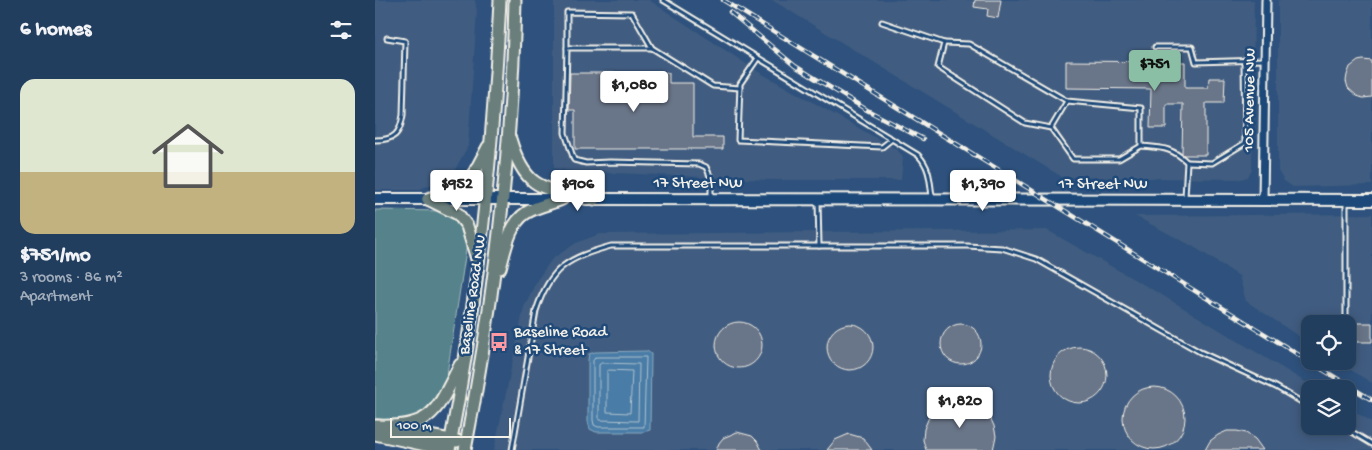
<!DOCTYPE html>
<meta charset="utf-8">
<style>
:root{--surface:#223e5e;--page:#2a4564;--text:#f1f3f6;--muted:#a2aebc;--line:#3f5773;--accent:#8abfa5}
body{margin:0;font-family:"Gochi Hand",sans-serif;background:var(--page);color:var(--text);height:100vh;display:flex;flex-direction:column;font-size:19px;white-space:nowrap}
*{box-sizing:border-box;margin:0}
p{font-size:16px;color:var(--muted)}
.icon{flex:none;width:28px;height:28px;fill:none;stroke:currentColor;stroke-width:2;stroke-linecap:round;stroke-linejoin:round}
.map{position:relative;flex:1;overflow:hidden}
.panel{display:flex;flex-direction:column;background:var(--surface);width:375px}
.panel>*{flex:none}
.tools{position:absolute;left:926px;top:315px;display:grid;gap:10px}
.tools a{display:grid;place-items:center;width:55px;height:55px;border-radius:10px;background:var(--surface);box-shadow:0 2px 12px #0003,0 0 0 1px var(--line);font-size:25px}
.scale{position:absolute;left:15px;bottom:12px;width:121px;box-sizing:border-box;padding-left:5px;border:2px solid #f4f1e8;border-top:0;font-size:14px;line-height:18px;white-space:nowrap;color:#f4f1e8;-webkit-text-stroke:4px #1f4a7a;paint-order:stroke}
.price{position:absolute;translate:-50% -42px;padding:0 11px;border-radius:5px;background:#fff;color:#222;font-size:16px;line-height:32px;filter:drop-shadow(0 1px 2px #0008)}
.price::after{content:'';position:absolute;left:50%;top:30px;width:15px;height:11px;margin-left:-8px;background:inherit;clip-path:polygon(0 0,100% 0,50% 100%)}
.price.active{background:var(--accent);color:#111}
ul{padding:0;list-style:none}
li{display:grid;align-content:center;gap:10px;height:265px;padding:0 20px}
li+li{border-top:1px solid var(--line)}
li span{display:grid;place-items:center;height:155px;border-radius:15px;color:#555}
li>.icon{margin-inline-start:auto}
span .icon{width:90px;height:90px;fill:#fffc;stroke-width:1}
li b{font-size:21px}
h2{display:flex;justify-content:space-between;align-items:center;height:60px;padding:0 20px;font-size:21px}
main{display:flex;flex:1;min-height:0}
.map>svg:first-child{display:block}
.built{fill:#405c80}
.green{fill:#55828b;stroke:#a4baba}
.water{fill:#497ca6;stroke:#8dabc0}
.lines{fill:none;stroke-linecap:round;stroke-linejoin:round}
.shore{stroke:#b0c2ce;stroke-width:1}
.building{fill:#697488;stroke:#f4f1e8}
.lane-casing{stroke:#f4f1e8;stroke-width:7}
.street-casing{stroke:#f4f1e8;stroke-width:11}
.secondary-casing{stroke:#f4f1e8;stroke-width:14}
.primary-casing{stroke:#f4f1e8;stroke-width:15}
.lane{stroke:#1f4a7a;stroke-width:3}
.street{stroke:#1f4a7a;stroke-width:7}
.secondary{stroke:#1f4a7a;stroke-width:10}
.primary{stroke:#6b7f7c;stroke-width:11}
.rail-casing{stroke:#f4f1e8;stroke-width:4.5}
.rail{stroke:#1f4a7a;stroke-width:2.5;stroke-dasharray:8;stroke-linecap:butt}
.labels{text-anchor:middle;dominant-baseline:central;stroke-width:5;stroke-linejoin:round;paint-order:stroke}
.street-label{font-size:16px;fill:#f4f1e8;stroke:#1f4a7a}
.poi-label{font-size:16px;fill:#f4f1e8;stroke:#1f4a7a;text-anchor:start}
</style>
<main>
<section class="panel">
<h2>6 homes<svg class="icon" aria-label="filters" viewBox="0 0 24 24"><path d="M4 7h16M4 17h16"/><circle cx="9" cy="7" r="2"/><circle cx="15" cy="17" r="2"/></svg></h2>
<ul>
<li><span style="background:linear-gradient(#dfe7d0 60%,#c2b280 0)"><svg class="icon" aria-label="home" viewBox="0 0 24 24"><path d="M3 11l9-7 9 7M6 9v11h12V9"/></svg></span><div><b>$751/mo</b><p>3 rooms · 86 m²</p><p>Apartment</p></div></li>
</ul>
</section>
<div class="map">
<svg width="997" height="450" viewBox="0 0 997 450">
<rect width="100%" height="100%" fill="#2e527d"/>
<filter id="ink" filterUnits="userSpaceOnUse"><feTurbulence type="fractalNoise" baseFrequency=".02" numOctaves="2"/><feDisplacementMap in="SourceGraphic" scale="10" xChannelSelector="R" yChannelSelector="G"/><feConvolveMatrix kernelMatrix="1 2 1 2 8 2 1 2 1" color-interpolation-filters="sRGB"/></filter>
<g filter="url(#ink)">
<!-- built -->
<g class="built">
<polygon points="0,0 100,0 102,12 93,146 77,175 43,190 0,190"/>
<polygon points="179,0 274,0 382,71 521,149 527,155 528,159 526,180 393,180 197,171 179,168"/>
<polygon points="397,0 879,0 877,170 873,177 866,179 687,177"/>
<polygon points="903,0 997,0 997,185 918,187 909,181 903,171"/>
<polygon points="997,214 997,383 961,361 972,361 972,324 935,324 935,344 871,301 864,276 819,247 760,216"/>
<polygon points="672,230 787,295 942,389 935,389 935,426 972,426 973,407 997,422 997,450 119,450 149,307 162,280 177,259 201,243 225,234"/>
</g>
<!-- green -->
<path class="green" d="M0,210l68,1c17,7 23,21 23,39l-21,137c-3,8 -17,27 -26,30 -10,4 -33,4 -44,1z"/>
<!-- water -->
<polygon class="water" points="272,351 276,354 275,430 268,432 221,432 215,429 213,422 213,360 214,354 220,352"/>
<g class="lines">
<!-- shore -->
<g class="shore">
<polygon points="221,357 271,357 269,427 223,427 219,425 218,420 218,361"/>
<polygon points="227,363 264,364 263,421 224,420 224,365"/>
<polygon points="234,370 257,371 255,413 232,412 232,372"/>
</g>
</g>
<!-- building -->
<g class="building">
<polygon points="600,0 626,0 623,18 612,16 613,9 599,7"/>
<polygon points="988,60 997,61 997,97 988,98 982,96 973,88 971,81 972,75 975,67 983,61"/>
<polygon points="691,61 810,62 810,88 833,88 834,78 850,78 849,103 831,103 831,155 809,155 807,154 808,104 791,104 791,128 775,128 776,89 691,88"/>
<polygon points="195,73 294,73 294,83 318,83 318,137 348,137 348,149 200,149 200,110 194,110"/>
<circle cx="364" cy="345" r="23"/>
<polygon points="997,323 997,342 972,342 972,323"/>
<circle cx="586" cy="344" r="20"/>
<circle cx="475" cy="347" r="23"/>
<circle cx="704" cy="375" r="28"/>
<circle cx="779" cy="418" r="31"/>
<polygon points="584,401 594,402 605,407 614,415 619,426 621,436 618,450 551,450 548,440 549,429 554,417 566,406"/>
<polygon points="852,431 862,431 871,433 880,439 888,450 830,450 835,441 843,435"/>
<polygon points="362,432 377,436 382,441 387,450 341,450 344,443 348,438"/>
<polygon points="474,434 488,438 497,450 452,450 460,440"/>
</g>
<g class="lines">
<!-- lane casing -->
<g class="lane-casing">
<g id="lane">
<path d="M288,0l255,155c12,12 12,26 14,42"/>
<path d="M507,22l62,21 -6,24 87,56 26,5 16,-27 74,7v38c21,2 30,1 46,16l-2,35"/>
<polyline points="569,43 594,44 692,101"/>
<polyline points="780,47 817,47 821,62 889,60"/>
<polyline points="192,48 192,12 257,13 277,48"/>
<polyline points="383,58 365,84 363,140 507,147 517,139"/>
<polyline points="676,128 698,159 744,159 766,146"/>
<path d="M0,140c20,0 25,-6 28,-25l2,-74 -18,-3"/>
<polyline points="812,162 837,163 870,143 869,60"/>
<polyline points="336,196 336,178 331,167 324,164 235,162 211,163 199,160 190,133 192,48 277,48 338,86 365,88"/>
<polyline points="443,201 444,246"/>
<polyline points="971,202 971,317"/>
<polyline points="967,426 997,444"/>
<path d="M137,450l24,-139c14,-44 32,-53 75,-65h356l35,2 34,11 164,93 76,35 34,20"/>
</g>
</g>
<!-- street casing -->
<g class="street-casing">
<polyline id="street" points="888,200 891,0"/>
</g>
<!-- secondary casing -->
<g class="secondary-casing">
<g id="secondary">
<polyline points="0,199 181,199"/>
<polyline points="211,199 997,200"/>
</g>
</g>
<!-- primary casing -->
<g class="primary-casing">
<g id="primary">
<path d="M135,139c16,54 35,49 84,60"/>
<polyline points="53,199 90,187 95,181 113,147"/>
<polyline points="53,199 83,214 92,226 102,259"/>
<path d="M125,268c5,-17 9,-44 26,-55 10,-7 25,-9 36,-14"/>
<path d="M0,426c58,2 61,-14 85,-61"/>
<polyline points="19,430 82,441"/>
<polyline points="0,434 74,450"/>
<path d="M74,450c29,-148 44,-299 51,-450"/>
<path d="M90,450c29,-148 47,-299 50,-450"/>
</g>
</g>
<!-- lane -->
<use href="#lane" class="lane"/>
<!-- street -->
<use href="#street" class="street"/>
<!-- secondary -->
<use href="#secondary" class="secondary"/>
<!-- primary -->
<use href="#primary" class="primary"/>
<!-- rail casing -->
<g class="rail-casing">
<g id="rail">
<polyline points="348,0 997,400"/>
<polyline points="355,12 420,66 492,110 548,139"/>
</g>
</g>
<!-- rail -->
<use href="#rail" class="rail"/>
</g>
</g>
<!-- icons -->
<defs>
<g id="bus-bare" transform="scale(1.5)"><path d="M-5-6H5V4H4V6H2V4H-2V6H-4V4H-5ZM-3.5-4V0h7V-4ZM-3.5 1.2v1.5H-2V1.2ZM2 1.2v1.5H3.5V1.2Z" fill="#ff9aa2" stroke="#1f4a7a" stroke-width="2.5" paint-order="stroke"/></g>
</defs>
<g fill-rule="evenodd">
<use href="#bus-bare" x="124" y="342"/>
</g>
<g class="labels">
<!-- street labels -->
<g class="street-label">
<text transform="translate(876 100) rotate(-89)">105 Avenue NW</text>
<text x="323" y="184">17 Street NW</text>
<text x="728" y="185">17 Street NW</text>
<text transform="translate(99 295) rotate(-82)">Baseline Road NW</text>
</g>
<!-- poi labels -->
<g class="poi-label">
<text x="139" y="333">Baseline Road<tspan x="139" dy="18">&amp; 17 Street</tspan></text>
</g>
</g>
</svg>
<div class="tools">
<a><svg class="icon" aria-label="locate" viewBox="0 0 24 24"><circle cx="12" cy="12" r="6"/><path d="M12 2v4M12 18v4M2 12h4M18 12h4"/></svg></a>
<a><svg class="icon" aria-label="layers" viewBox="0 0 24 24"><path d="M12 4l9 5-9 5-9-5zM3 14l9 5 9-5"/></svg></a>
</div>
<div class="scale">100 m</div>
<b class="price active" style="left:780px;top:92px">$751</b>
<b class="price" style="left:259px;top:113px">$1,080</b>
<b class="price" style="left:82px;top:212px">$952</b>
<b class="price" style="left:203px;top:212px">$906</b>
<b class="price" style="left:608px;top:212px">$1,390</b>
<b class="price" style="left:585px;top:429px">$1,820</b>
</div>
</main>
